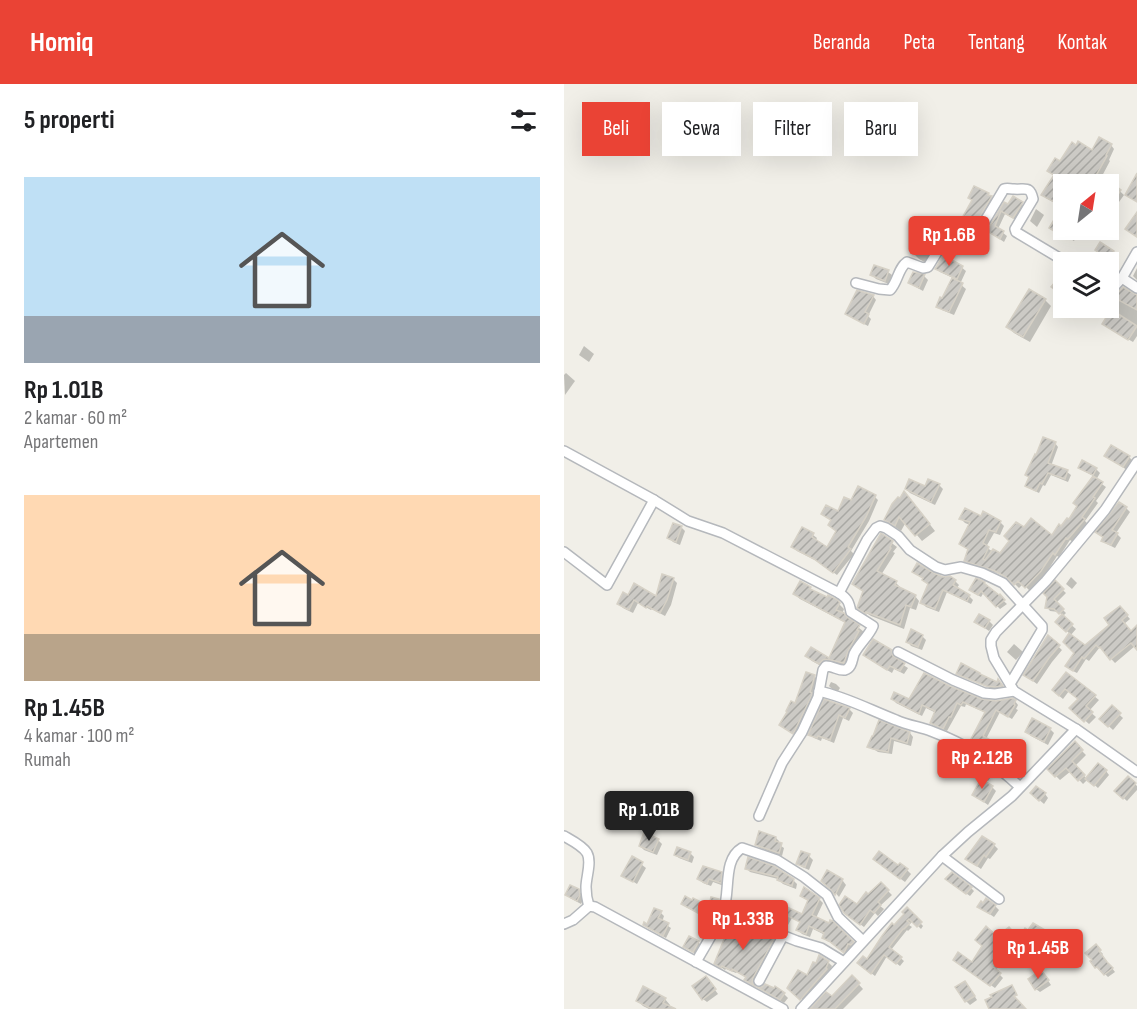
<!DOCTYPE html>
<html lang="id">
<meta charset="utf-8">
<style>
:root{--surface:#fff;--page:#f6f6f6;--text:#202124;--muted:#757577;--accent:#ea4335}
body{margin:0;font-family:"Sofia Sans Condensed",sans-serif;background:var(--page);color:var(--text);height:100vh;display:flex;flex-direction:column;font-size:22px;white-space:nowrap}
*{box-sizing:border-box;margin:0}
p{font-size:20px;color:var(--muted)}
.icon{flex:none;width:33px;height:33px;fill:none;stroke:currentColor;stroke-width:2;stroke-linecap:round;stroke-linejoin:round}
.map{position:relative;flex:1;overflow:hidden}
.sheet{display:flex;flex-direction:column;background:var(--surface);width:564px}
.sheet>*{flex:none}
.banner{position:absolute;left:18px;top:18px;width:465px;height:54px;display:flex;gap:12px}
.needle{width:39px;rotate:30deg}
.fabs{position:absolute;left:489px;top:90px;display:grid;gap:12px}
.fabs a{display:grid;place-items:center;width:66px;height:66px;border-radius:0px;background:var(--surface);box-shadow:0 6px 24px #0002;font-size:30px}
.price{position:absolute;translate:-50% -51px;padding:0 14px;border-radius:6px;background:var(--accent);color:#fff;font-size:20px;line-height:39px;filter:drop-shadow(0 2px 3px #0008)}
.price::after{content:'';position:absolute;left:50%;top:36px;width:18px;height:14px;margin-left:-9px;background:inherit;clip-path:polygon(0 0,100% 0,50% 100%)}
.price.active{background:#222;color:#fff}
ul{padding:0;list-style:none}
li{display:grid;align-content:center;gap:12px;height:318px;padding:0 24px}
li span{display:grid;place-items:center;height:186px;border-radius:0px;color:#555}
li>.icon{margin-inline-start:auto}
span .icon{width:108px;height:108px;fill:#fffc;stroke-width:1}
li b{font-size:26px}
h2{display:flex;justify-content:space-between;align-items:center;height:72px;padding:0 24px;font-size:26px}
.tag{padding:0 21px;border-radius:0px;background:var(--surface);box-shadow:0 6px 24px #0002;font-size:21px;line-height:54px}
.tag.active{background:var(--accent);color:#fff}
header{display:flex;align-items:center;gap:36px;box-sizing:border-box;height:84px;padding:0 30px;background:var(--accent);color:#fff}
header strong{font-size:28px}
nav{display:flex;gap:33px;margin-inline-start:auto;font-size:21px}
main{display:flex;flex:1;min-height:0}
.map>svg:first-child{display:block}
.shadow{fill:#0003}
.building{fill:url(#building-hatch);stroke:#d6d1c6;stroke-width:1.5}
.lines{fill:none;stroke-linecap:round;stroke-linejoin:round}
.street-casing{stroke:#b5b8bc;stroke-width:12}
.street{stroke:#fff;stroke-width:9}
</style>
<header>
<strong>Homiq</strong>
<nav><a>Beranda</a><a>Peta</a><a>Tentang</a><a>Kontak</a></nav>
</header>
<main>
<section class="sheet">
<h2>5 properti<svg class="icon" aria-label="filters" viewBox="0 0 24 24"><path d="M4 7h16M4 17h16"/><circle cx="9" cy="7" r="2"/><circle cx="15" cy="17" r="2"/></svg></h2>
<ul>
<li><span style="background:linear-gradient(#bfe0f5 75%,#9aa5b1 0)"><svg class="icon" aria-label="home" viewBox="0 0 24 24"><path d="M3 11l9-7 9 7M6 9v11h12V9"/></svg></span><div><b>Rp 1.01B</b><p>2 kamar · 60 m²</p><p>Apartemen</p></div></li>
<li><span style="background:linear-gradient(#ffd9b3 75%,#b9a48a 0)"><svg class="icon" aria-label="home" viewBox="0 0 24 24"><path d="M3 11l9-7 9 7M6 9v11h12V9"/></svg></span><div><b>Rp 1.45B</b><p>4 kamar · 100 m²</p><p>Rumah</p></div></li>
</ul>
</section>
<div class="map">
<svg width="573" height="925" viewBox="0 0 573 925">
<defs>
<pattern id="building-hatch" width="6" height="6" patternUnits="userSpaceOnUse" patternTransform="scale(1.5)"><rect width="6" height="6" fill="#cccac5"/><path d="M-1 1l2-2M0 6l6-6M5 7l2-2" fill="none" stroke="#a9a8a4"/></pattern>
</defs>
<rect width="100%" height="100%" fill="#f1efe8"/>
<!-- shadow -->
<g class="shadow">
<polygon points="547,61 550,65 545,76 546,77 537,94 549,101 560,111 555,118 544,112 544,100 519,100 514,98 513,100 500,100 500,121 498,123 482,114 479,111 491,92 485,87 496,79"/>
<polygon points="424,111 431,118 414,146 403,140 399,136"/>
<polygon points="449,114 462,123 454,137 441,130 434,145 443,152 440,158 424,147 441,120 445,122"/>
<polygon points="472,125 480,131 473,143 466,137"/>
<polygon points="487,144 517,146 519,147 516,151 514,149 510,157 498,150 497,152"/>
<polygon points="537,160 553,172 549,178 537,170"/>
<polygon points="354,166 364,171 367,174 364,180 355,175 351,171"/>
<polygon points="386,174 402,187 396,200 402,205 390,231 378,226 374,222 379,216 389,194 376,188 373,185"/>
<polygon points="573,184 573,196 569,192"/>
<polygon points="544,185 554,191 548,199 544,198"/>
<polygon points="324,188 328,191 325,200 312,195 308,191"/>
<polygon points="350,189 360,192 364,196 359,207 350,202 346,198"/>
<polygon points="309,212 312,216 304,232 307,235 304,242 287,233 283,230"/>
<polygon points="573,212 573,252 569,258 543,243 540,240 544,233 541,229 550,213"/>
<polygon points="481,216 487,222 466,258 450,249 444,243"/>
<polygon points="519,224 530,224 527,229"/>
<polygon points="20,262 30,270 25,278 15,271"/>
<polygon points="2,289 11,297 1,311 0,291"/>
<polygon points="491,359 494,363 487,382 503,388 507,391 504,398 487,391 481,402 479,401 475,409 467,405 463,401"/>
<polygon points="565,373 569,377 563,386 546,375"/>
<polygon points="516,383 532,385 536,389 532,396 542,403 532,417 534,419 521,437 524,440 521,445 519,444 509,458 506,456 495,473 493,472 481,491 466,507 459,500 455,504 447,496 436,490 405,480 402,476 405,466 397,460 406,441 401,439 397,435 418,434 436,438 440,442 436,451 430,449 422,463 429,468 436,471 460,445 488,453 505,437 515,423 511,419 531,393 520,387"/>
<polygon points="375,401 379,405 371,421 346,409 342,405"/>
<polygon points="311,413 314,416 305,437 287,467 290,470 273,491 255,478 233,467 229,463 249,451 253,454 251,457 264,465 274,448 268,437 259,430 274,430 287,418"/>
<polygon points="346,415 371,447 358,457 342,438 337,447 328,441 322,435"/>
<polygon points="562,424 566,428 552,449 557,454 551,464 543,460 539,456"/>
<polygon points="117,443 121,447 116,461 109,458 105,454"/>
<polygon points="317,451 333,463 329,468 331,469 317,491 332,499 336,503 335,505 351,512 355,517 352,526 346,524 340,545 307,532 299,527 301,508 289,499"/>
<polygon points="350,487 369,491 391,497 395,501 392,505 405,512 409,516 407,520 383,508 375,528 362,523 358,519 366,501"/>
<polygon points="507,493 513,499 508,505 502,500"/>
<polygon points="109,495 113,499 107,521 101,532 88,525 87,526 74,519 69,529 59,524 55,520 64,513 93,514"/>
<polygon points="412,496 420,499 443,520 436,525 420,508 417,513 410,509 407,505"/>
<polygon points="491,499 502,509 492,519 502,529 498,533 512,545 506,552 521,562 547,541 559,527 566,535 560,540 567,548 573,548 573,564 571,562 551,579 536,563 525,577 522,575 513,589 507,586 512,569 501,558 506,550 493,538 499,532 495,528 486,527 483,523"/>
<polygon points="246,504 251,509 273,518 280,525 278,530 300,548 285,583 261,584 248,577 243,572 247,565 266,576 282,539 236,515 231,510"/>
<polygon points="425,537 429,541 425,547 412,538"/>
<polygon points="358,552 362,556 358,566 347,562 344,558"/>
<polygon points="484,553 498,566 488,578 473,600 465,594"/>
<polygon points="450,560 459,568 452,576 443,568"/>
<polygon points="327,567 331,571 331,576 344,584 340,590 330,585 328,589 305,575 301,571"/>
<polygon points="394,590 416,590 437,600 440,604 426,604 397,592"/>
<polygon points="502,590 535,616 525,627 532,633 525,640 507,624 515,616 505,607 499,615 493,610"/>
<polygon points="250,592 254,596 249,613 233,652 217,641"/>
<polygon points="267,598 272,600 276,604 274,607 269,606 265,602"/>
<polygon points="329,615 345,617 451,617 454,621 452,625 454,626 448,635 436,628 422,655 442,668 438,675 411,660 408,657 422,629 402,620 401,623 397,622 383,647 371,642 367,639 372,629 362,624 358,632 332,619"/>
<polygon points="261,617 285,625 289,629 285,637 279,634 270,659 258,654 257,657 250,654 246,650"/>
<polygon points="548,624 559,634 549,646 537,635"/>
<polygon points="486,645 490,649 484,661 467,652 463,648"/>
<polygon points="346,649 349,653 347,662 330,657 328,670 314,668 305,662 309,654"/>
<polygon points="511,660 522,671 511,682 523,695 542,687 545,691 534,704 524,695 519,700 507,687 496,696 485,685"/>
<polygon points="381,669 400,671 428,691 424,697 409,686 408,689 401,686 397,683 399,678 385,673"/>
<polygon points="453,682 457,686 454,691 444,683"/>
<polygon points="564,694 573,702 573,706 563,717 552,707"/>
<polygon points="428,703 432,707 424,721 410,711"/>
<polygon points="481,710 484,714 480,720 472,713"/>
<polygon points="212,754 215,757 214,760 220,764 218,772 196,764 192,761"/>
<polygon points="94,756 98,760 93,771 80,766 76,762"/>
<polygon points="430,761 434,765 426,775 424,774 417,785 407,778"/>
<polygon points="126,769 130,773 128,779 115,774 111,771"/>
<polygon points="245,772 249,776 245,786 238,783 234,779"/>
<polygon points="69,774 82,784 73,800 59,791"/>
<polygon points="315,779 343,786 347,790 341,798"/>
<polygon points="182,784 229,796 233,800 232,805 219,800 214,795 186,788"/>
<polygon points="264,788 279,797 282,801 275,813 270,807"/>
<polygon points="157,790 161,794 160,802 149,798 147,802 139,799 135,795"/>
<polygon points="386,798 407,804 410,807 406,812"/>
<polygon points="317,800 328,811 316,822 320,825 314,832 311,829 300,843 285,832"/>
<polygon points="14,807 19,811 19,816 17,820 6,814 3,811"/>
<polygon points="238,812 255,815 259,819 252,834 265,841 268,839 292,862 291,864 288,863 284,871 270,860 263,857 260,854 261,851 249,845 246,853 238,850 234,846 237,839 228,834 224,841 209,833 205,829 239,832 245,818"/>
<polygon points="154,816 158,820 152,836 139,832 122,823 119,820 146,824"/>
<polygon points="431,822 435,826 430,833 415,823"/>
<polygon points="199,824 203,828 199,838 185,832 181,828"/>
<polygon points="343,825 359,842 357,845 349,837 345,841 348,843 344,847 343,846 327,866 340,877 336,882 323,872 311,892 298,882 303,878 342,829"/>
<polygon points="97,829 100,832 98,838 107,844 102,854 84,844 80,841 84,842"/>
<polygon points="480,847 484,851 473,868 457,857 461,863 431,886 439,894 431,904 395,879 408,880 433,854 455,856"/>
<polygon points="209,856 213,860 192,900 189,898 192,903 182,896 183,894 173,888 172,889 162,885 161,886 152,880"/>
<polygon points="134,858 138,862 133,871 121,863"/>
<polygon points="531,862 539,870 538,871 551,888 544,893 537,886 536,887 528,877"/>
<polygon points="264,878 268,882 265,889 241,918 229,908 243,894"/>
<polygon points="481,892 487,901 476,908 472,905"/>
<polygon points="288,893 299,905 279,925 248,925 268,914"/>
<polygon points="145,898 154,910 143,918 139,915"/>
<polygon points="405,903 413,916 406,921 402,917"/>
<polygon points="197,905 210,906 220,910 224,914 220,919"/>
<polygon points="101,915 106,921 105,923 107,925 85,925 79,922 73,916"/>
</g>
<!-- building -->
<g class="building">
<polygon points="535,53 548,60 542,71 543,72 533,90 551,100 549,100 557,106 550,117 544,113 544,100 519,100 509,95 506,100 500,100 500,112 494,120 477,111 490,91 483,87 491,74 496,77 508,58 512,61 514,57 528,66"/>
<polygon points="573,89 573,118 561,111"/>
<polygon points="410,102 425,109 424,111 428,112 410,143 397,136 408,116 404,114"/>
<polygon points="449,112 459,118 449,134 437,127 431,142 440,147 436,155 423,147 440,118 444,120"/>
<polygon points="500,119 500,146 511,146 506,154 494,147 493,149 485,144"/>
<polygon points="573,128 573,153 561,145"/>
<polygon points="536,158 550,167 545,176 531,166"/>
<polygon points="380,170 387,173 386,175 399,182 393,195 371,185"/>
<polygon points="310,181 325,186 321,197 306,191"/>
<polygon points="500,187 500,213 487,203"/>
<polygon points="349,188 361,190 355,204 344,199"/>
<polygon points="388,194 399,199 385,228 372,223 376,213 378,214"/>
<polygon points="559,203 573,211 573,226 549,213"/>
<polygon points="465,205 482,215 459,253 442,243"/>
<polygon points="293,206 310,211 301,228 305,230 300,240 281,230"/>
<polygon points="542,224 545,224 573,242 564,256 538,240 543,232 539,229"/>
<polygon points="479,353 492,358 484,379 504,386 501,395 484,389 478,400 476,399 472,407 461,402 465,393 461,391 471,370 472,371"/>
<polygon points="547,361 566,372 559,383 540,372"/>
<polygon points="518,376 533,384 529,391 514,384"/>
<polygon points="529,392 539,398 529,413 531,414 518,433 521,435 504,455 502,454 491,471 489,469 477,487 461,504 454,497 450,501 442,493 431,487 400,477 404,465 395,460 406,438 395,435 401,424 417,432 419,427 437,437 432,448 425,446 419,459 425,463 419,475 421,476 429,465 436,469 445,457 440,452 452,438 460,443 467,434 488,451 495,440 497,442 503,434 505,435 513,422 509,419"/>
<polygon points="345,395 361,402 364,395 376,400 367,418 341,405"/>
<polygon points="294,402 312,411 302,433 284,463 287,465 269,489 250,475 227,463 238,443 250,449 248,453 263,463 272,447 264,441 267,436 257,430 262,421 274,427 280,413 287,416"/>
<polygon points="340,407 366,440 351,452 335,433 331,442 320,436 328,420 334,413 336,414"/>
<polygon points="555,418 563,423 548,446 554,449 547,461 537,457 539,453 531,448"/>
<polygon points="109,439 118,442 112,458 103,454"/>
<polygon points="317,449 329,457 326,463 327,464 313,487 333,497 331,501 352,511 347,523 342,521 336,541 302,528 302,530 293,524 299,507 288,500"/>
<polygon points="353,479 370,489 379,493 386,492 392,496 389,501 406,511 403,517 379,506 371,525 356,519 364,500 358,496 359,494 348,488"/>
<polygon points="98,490 110,494 103,516 96,529 83,522 82,524 70,516 65,526 53,520 59,508 64,511 70,499 92,512"/>
<polygon points="412,494 421,498 420,499 435,511 436,510 441,516 432,523 417,507 414,511 405,506"/>
<polygon points="491,496 500,505 490,515 500,525 495,530 490,525 481,524 483,513 479,509"/>
<polygon points="236,497 247,503 246,505 263,513 264,511 274,516 276,519 272,526 280,529 283,533 296,541 293,546 295,547 284,567 280,579 262,575 259,576 255,580 241,572 247,563 265,574 281,538 229,510"/>
<polygon points="556,522 564,531 558,536 567,547 573,541 573,566 567,559 546,576 536,563 535,564 532,561 520,575 518,573 509,587 501,582 510,569 499,558 505,549 521,561 545,541 540,534"/>
<polygon points="415,530 426,536 421,544 410,538"/>
<polygon points="498,530 509,540 502,548 491,538"/>
<polygon points="347,545 359,551 354,563 342,558"/>
<polygon points="484,551 496,561 485,574 469,597 459,591"/>
<polygon points="309,555 328,566 329,572 341,579 336,587 326,582 323,586 299,571"/>
<polygon points="397,579 416,589 416,590 433,598 434,595 439,602 431,603 422,602 392,590"/>
<polygon points="242,588 251,591 246,608 248,609 248,611 229,650 215,641 223,628 222,627 227,617 231,619"/>
<polygon points="502,588 532,611 522,622 529,628 520,638 505,624 514,615 501,605 495,612 488,606"/>
<polygon points="360,589 386,602 418,615 432,617 449,614 452,616 450,620 451,621 444,633 432,626 419,652 439,663 435,672 406,657 421,628 399,618 397,621 393,619 387,633 385,633 379,645 366,639 371,627 358,621 355,630 327,615 330,608 345,615"/>
<polygon points="260,615 286,624 281,634 275,631 266,656 254,652 253,654 244,651"/>
<polygon points="548,621 557,629 544,643 535,635"/>
<polygon points="468,634 487,644 480,658 461,648"/>
<polygon points="315,636 346,648 343,659 327,654 324,668 309,665 303,663 308,652 309,652"/>
<polygon points="511,657 519,666 508,677 521,691 514,697 502,684 491,693 483,685"/>
<polygon points="382,661 400,670 425,686 420,694 405,683 404,686 396,683 398,677 379,669"/>
<polygon points="443,673 454,681 449,688 438,679"/>
<polygon points="534,679 543,686 530,702 521,695"/>
<polygon points="564,692 572,699 559,715 550,707"/>
<polygon points="417,695 429,702 420,718 408,711"/>
<polygon points="472,702 482,709 475,717 466,709"/>
<polygon points="195,747 212,753 211,757 218,759 215,769 191,761"/>
<polygon points="80,748 95,755 89,768 75,762"/>
<polygon points="418,752 431,760 422,773 420,771 413,782 401,775"/>
<polygon points="113,763 127,768 124,776 110,771"/>
<polygon points="237,767 246,770 241,783 232,780"/>
<polygon points="315,767 334,781 336,779 344,785 336,795 309,775"/>
<polygon points="68,772 79,778 69,798 57,792"/>
<polygon points="184,773 210,782 230,795 228,802 213,796 214,793 181,785"/>
<polygon points="139,782 158,788 157,799 145,795 143,800 133,795"/>
<polygon points="263,786 279,795 271,811 267,806 257,797"/>
<polygon points="388,788 408,803 402,810 381,795"/>
<polygon points="317,798 325,806 314,818 317,821 310,829 306,826 296,841 280,829 275,821 281,812 293,820 302,808 304,810"/>
<polygon points="6,801 15,805 16,811 13,817 1,811"/>
<polygon points="240,803 256,814 248,831 265,839 266,836 269,837 290,858 287,861 284,860 280,869 265,857 258,854 260,849 245,842 242,850 232,846 236,838 224,832 220,838 203,830 210,817 238,830 244,816 236,812"/>
<polygon points="121,812 128,816 129,814 145,822 147,813 155,815 153,826 149,833 134,829 117,820"/>
<polygon points="422,814 432,821 426,830 413,823 417,817 419,819"/>
<polygon points="185,817 200,823 195,835 179,829"/>
<polygon points="343,823 358,838 353,843 345,835 343,837 346,839 340,845 339,845 325,863 338,873 332,880 320,871 307,890 293,879 299,872 303,875 318,852 328,839 330,841 340,830 338,828"/>
<polygon points="90,824 98,827 94,834 105,839 99,852 79,841 80,838 83,840"/>
<polygon points="167,838 210,855 189,894 188,898 191,902 180,896 182,893 168,885 168,887 158,882 157,884 150,880"/>
<polygon points="469,839 481,846 469,865 457,858 458,859 428,882 437,889 426,902 389,876 394,868 408,878 418,862 411,856 422,842 433,852 445,843 455,854 461,844 464,846"/>
<polygon points="125,852 135,857 129,868 119,863"/>
<polygon points="532,860 537,866 535,867 543,878 549,884 540,891 533,883 531,884 526,877 528,876 521,869"/>
<polygon points="255,871 265,877 262,884 263,885 236,916 223,904 234,886 243,891 249,878 252,879"/>
<polygon points="477,886 485,896 471,906 464,895"/>
<polygon points="288,891 296,899 271,925 246,925 262,908 268,912"/>
<polygon points="142,892 152,905 138,916 128,902"/>
<polygon points="401,897 411,912 401,918 391,903"/>
<polygon points="201,900 210,904 211,902 221,909 216,916 193,903 198,903"/>
<polygon points="448,901 453,911 450,912 462,925 425,925 421,916 428,913 426,911"/>
<polygon points="79,902 102,914 99,919 112,925 88,925 72,917"/>
</g>
<g class="lines">
<!-- street casing -->
<g class="street-casing">
<g id="street">
<polyline points="573,168 558,194 573,204"/>
<path d="M292,199l23,6 11,1c8,-8 8,-22 17,-28l16,6 5,-1 14,-23 6,-2 18,6 4,-2 34,-57c3,-1 6,0 10,0 11,1 16,-4 19,10l-18,30 1,3 50,30"/>
<polyline points="544,205 548,205 558,194"/>
<path d="M0,367l90,49 34,21 35,12 116,60c9,6 10,9 12,19l22,14c-4,10 -14,18 -19,28 -2,6 -2,14 -9,16 -6,1 -12,-4 -19,-4l-3,4 -5,27 -16,35 -20,31 -23,53"/>
<polyline points="573,378 541,426 482,497 432,548 427,556 427,562 430,574 450,607 512,645 573,688"/>
<polyline points="0,468 43,501 90,416"/>
<polyline points="275,509 303,456 312,444 316,442 322,444 334,452 346,466 372,483 381,486 397,483 418,489 439,499 478,542 478,546 446,600"/>
<polyline points="334,568 389,596 420,609 431,610 450,607"/>
<path d="M255,607c27,6 51,19 77,29 11,5 24,7 35,11 37,14 60,29 89,56"/>
<path d="M0,752c7,4 19,10 23,17 5,9 -1,24 -1,34 0,7 1,13 3,19"/>
<polyline points="378,772 435,815"/>
<polyline points="159,828 233,857 257,864 280,878"/>
<polyline points="0,840 9,836 25,822 31,823 219,925"/>
<path d="M132,878c9,-16 20,-33 27,-50 8,-20 -1,-52 19,-64l35,12 27,17 23,18 11,22 25,24"/>
<polyline points="195,897 219,852"/>
<polyline points="237,925 378,772 404,748 448,712 512,645"/>
</g>
</g>
<!-- street -->
<use href="#street" class="street"/>
</g>
</svg>
<div class="fabs">
<a><svg class="needle" viewBox="-14 -14 28 28"><path d="M0-13l5 13h-10z" fill="#e53935"/><path d="M0 13l5-13h-10z" fill="#757577"/></svg></a>
<a><svg class="icon" aria-label="layers" viewBox="0 0 24 24"><path d="M12 4l9 5-9 5-9-5zM3 14l9 5 9-5"/></svg></a>
</div>
<b class="price" style="left:385px;top:183px">Rp 1.6B</b>
<b class="price" style="left:418px;top:706px">Rp 2.12B</b>
<b class="price active" style="left:85px;top:758px">Rp 1.01B</b>
<b class="price" style="left:179px;top:867px">Rp 1.33B</b>
<b class="price" style="left:474px;top:896px">Rp 1.45B</b>
<div class="banner">
<a class="tag active">Beli</a>
<a class="tag">Sewa</a>
<a class="tag">Filter</a>
<a class="tag">Baru</a>
</div>
</div>
</main>
